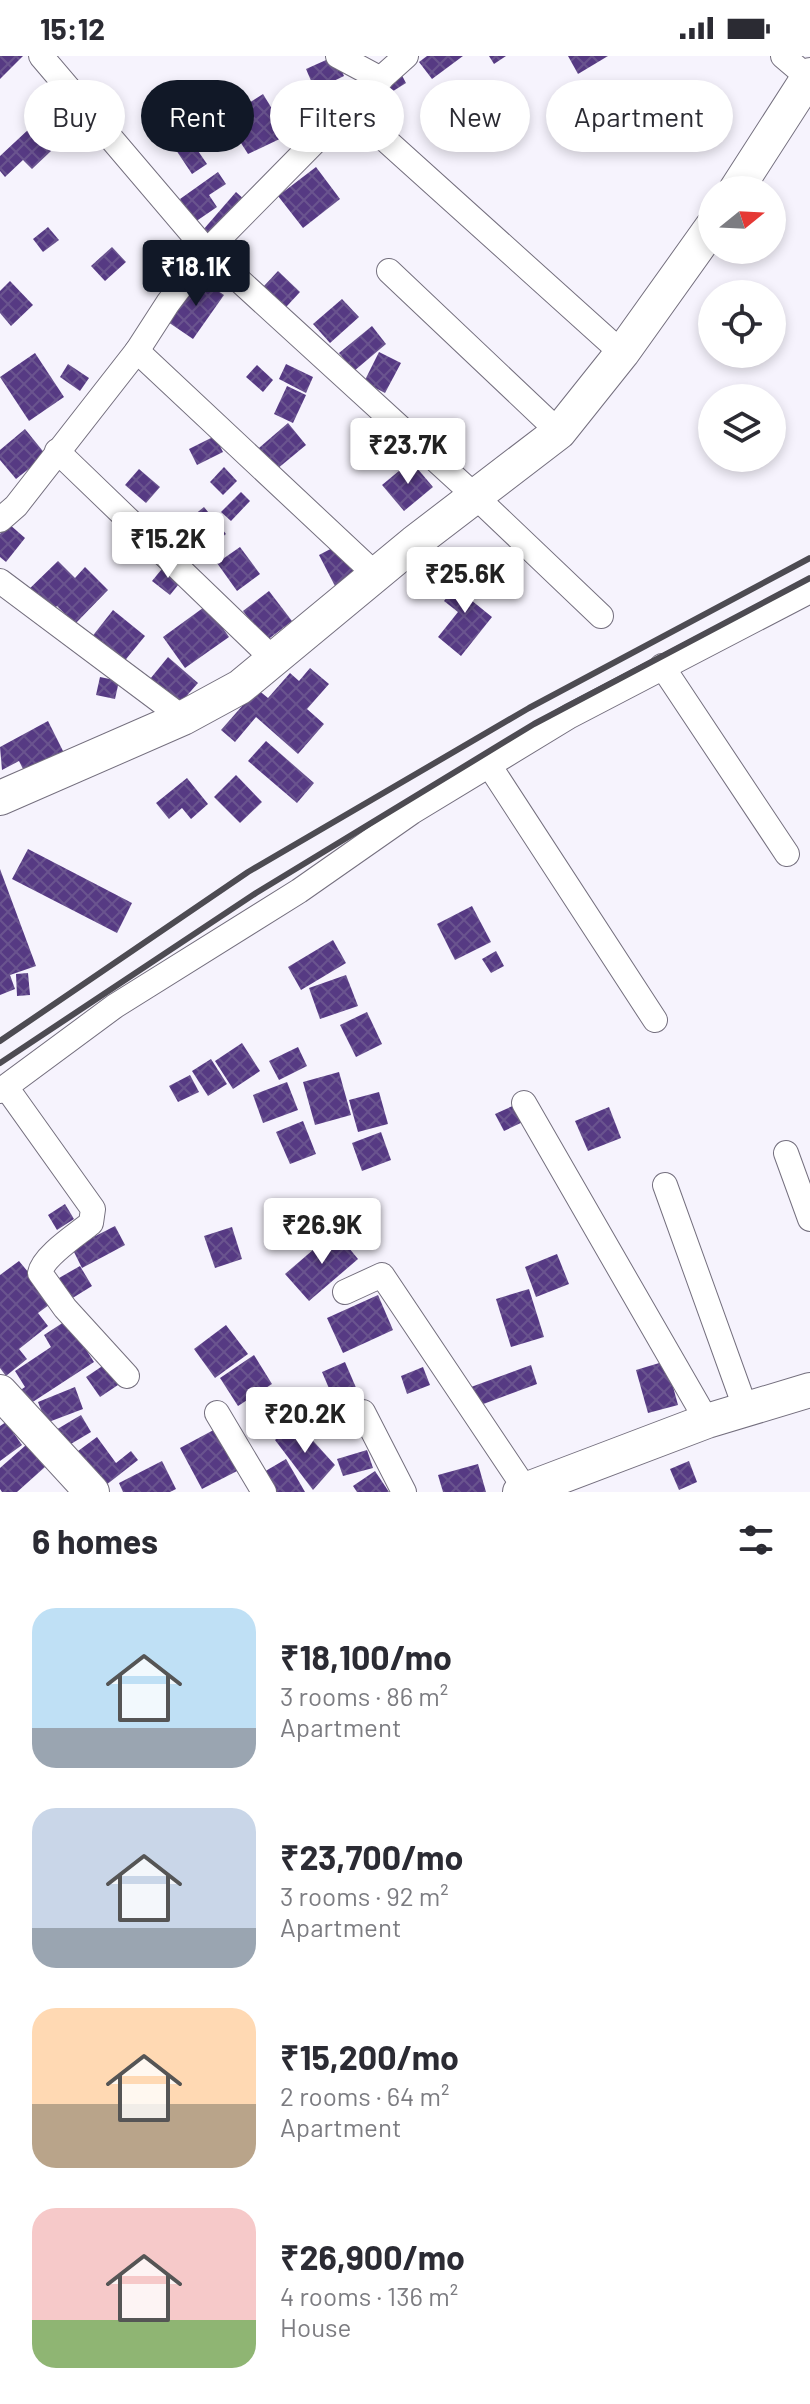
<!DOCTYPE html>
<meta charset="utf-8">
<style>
:root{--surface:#fff;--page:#f7f7f7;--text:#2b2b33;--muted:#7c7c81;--accent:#111827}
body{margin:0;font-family:Barlow,sans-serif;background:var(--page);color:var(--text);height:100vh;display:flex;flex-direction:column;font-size:30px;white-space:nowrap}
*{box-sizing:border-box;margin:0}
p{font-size:26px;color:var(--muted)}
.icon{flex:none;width:44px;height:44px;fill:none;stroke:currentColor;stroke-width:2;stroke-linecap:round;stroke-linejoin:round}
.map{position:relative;height:1436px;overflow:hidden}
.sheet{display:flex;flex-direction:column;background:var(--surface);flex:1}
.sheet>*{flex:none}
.guide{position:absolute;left:24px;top:24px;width:762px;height:72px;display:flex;gap:16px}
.needle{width:52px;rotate:72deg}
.controls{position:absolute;left:698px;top:120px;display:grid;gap:16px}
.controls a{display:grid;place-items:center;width:88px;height:88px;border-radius:50%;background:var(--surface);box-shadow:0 4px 12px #0003;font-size:40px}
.price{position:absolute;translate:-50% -68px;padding:0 18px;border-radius:8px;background:#fff;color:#222;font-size:26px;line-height:52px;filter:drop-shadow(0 2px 4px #0008)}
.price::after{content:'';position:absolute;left:50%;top:48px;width:24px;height:18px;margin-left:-12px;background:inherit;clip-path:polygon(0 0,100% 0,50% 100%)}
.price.selected{background:var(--accent);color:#fff}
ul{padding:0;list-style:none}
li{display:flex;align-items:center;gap:24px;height:200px;padding:0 32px}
li span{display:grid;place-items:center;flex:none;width:224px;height:160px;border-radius:24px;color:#555}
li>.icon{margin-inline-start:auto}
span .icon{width:96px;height:96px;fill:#fffc;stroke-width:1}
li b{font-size:34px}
h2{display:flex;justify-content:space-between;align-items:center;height:96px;padding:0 32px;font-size:34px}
.chip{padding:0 28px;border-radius:36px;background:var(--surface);box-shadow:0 4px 12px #0003;font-size:28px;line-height:72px}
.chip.selected{background:var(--accent);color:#fff}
.status{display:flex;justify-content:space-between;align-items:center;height:56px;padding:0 40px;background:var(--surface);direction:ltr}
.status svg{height:22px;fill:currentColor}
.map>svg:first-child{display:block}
.building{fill:url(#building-cross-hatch)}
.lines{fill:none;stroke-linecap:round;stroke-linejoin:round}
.street-casing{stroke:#746f7e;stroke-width:26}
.secondary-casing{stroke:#746f7e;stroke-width:36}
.street{stroke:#fff;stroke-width:24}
.secondary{stroke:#fff;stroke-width:34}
.rail{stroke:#4d4b52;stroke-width:6}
</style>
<div class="status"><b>15:12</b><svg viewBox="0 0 49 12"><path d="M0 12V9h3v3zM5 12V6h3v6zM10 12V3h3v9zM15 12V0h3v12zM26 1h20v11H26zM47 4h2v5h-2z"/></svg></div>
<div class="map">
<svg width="810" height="1436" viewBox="0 0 810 1436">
<defs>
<pattern id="building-cross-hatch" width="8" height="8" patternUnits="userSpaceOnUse" patternTransform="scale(2)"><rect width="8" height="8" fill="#563a83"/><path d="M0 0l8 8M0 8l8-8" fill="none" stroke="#6a548f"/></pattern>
</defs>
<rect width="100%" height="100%" fill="#f6f3fd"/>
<!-- building -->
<g class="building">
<polygon points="0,0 23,0 0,23"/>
<polygon points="335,0 344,20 315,34 306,13"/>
<polygon points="427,0 463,0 432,23 419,6"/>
<polygon points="489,0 506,0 494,8"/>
<polygon points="568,0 608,0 578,18"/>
<polygon points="399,14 406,27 390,37 382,26"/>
<polygon points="263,38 288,79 248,98 225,62"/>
<polygon points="196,54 213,80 196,92 207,108 192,118 164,76"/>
<polygon points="30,72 51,95 32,113 23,104 5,121 0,115 0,100"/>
<polygon points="316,111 340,143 303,172 278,140"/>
<polygon points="218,116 226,128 209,139 217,151 195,166 180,143"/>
<polygon points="236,136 246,145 213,182 203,174"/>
<polygon points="48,171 59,184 43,196 33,183"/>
<polygon points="230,186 248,204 233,219 215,202"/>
<polygon points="112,191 126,206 105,225 91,210"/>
<polygon points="278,215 300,236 274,264 252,243"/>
<polygon points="199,222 224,239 193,283 168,266"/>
<polygon points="10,225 33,249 11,270 0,257 0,235"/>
<polygon points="342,243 359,261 330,287 313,268"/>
<polygon points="372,270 386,288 354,315 339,297"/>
<polygon points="379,296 401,307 385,337 364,326"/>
<polygon points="35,297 64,341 29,365 0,321"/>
<polygon points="68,308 89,322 80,335 60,321"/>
<polygon points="286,308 313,321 306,337 279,323"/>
<polygon points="257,309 273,324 263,336 246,321"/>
<polygon points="287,330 306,339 293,367 274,358"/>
<polygon points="288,367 306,389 271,418 253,397"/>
<polygon points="25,373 46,399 16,423 0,404 0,394"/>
<polygon points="215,380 223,396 197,409 189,393"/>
<polygon points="411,405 433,431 404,455 382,429"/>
<polygon points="224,411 237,425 223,439 210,426"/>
<polygon points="139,413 160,431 146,447 125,429"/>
<polygon points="241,436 250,445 231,465 221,456"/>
<polygon points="204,451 226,478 206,494 184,467"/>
<polygon points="9,468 25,482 6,506 0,501 0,478"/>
<polygon points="342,487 358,518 335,530 319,499"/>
<polygon points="240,491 260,518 237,535 217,507"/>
<polygon points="58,505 75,522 85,511 108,534 75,568 57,550 45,562 23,539"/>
<polygon points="166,508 183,523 170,539 152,525"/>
<polygon points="469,514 484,528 471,544 492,561 461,600 438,581 458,556 444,545"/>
<polygon points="269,535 292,565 266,585 243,555"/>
<polygon points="207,549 229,581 185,612 163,581"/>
<polygon points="113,554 145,580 122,608 91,582"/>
<polygon points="168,601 198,627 175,653 146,628"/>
<polygon points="310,612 329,628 307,653 324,668 298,698 256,661 235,686 221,674 257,633 268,642 290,617 299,625"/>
<polygon points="100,621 119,625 115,643 96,639"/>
<polygon points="48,665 67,703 28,723 19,705 2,714 0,691"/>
<polygon points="266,685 314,727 297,747 248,705"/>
<polygon points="236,719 262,746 240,767 214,741"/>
<polygon points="187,722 208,748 191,763 182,752 169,763 156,747"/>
<polygon points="28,793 132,847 117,877 12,823"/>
<polygon points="0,813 36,910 10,919 15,933 0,939"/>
<polygon points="472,850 491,886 455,904 437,868"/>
<polygon points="333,884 346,907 301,934 288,911"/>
<polygon points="496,895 504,910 491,917 482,903"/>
<polygon points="28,917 30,939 17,940 16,918"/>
<polygon points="346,919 358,950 320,963 309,932"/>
<polygon points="367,956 382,988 356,1001 340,969"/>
<polygon points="242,987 260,1015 233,1033 215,1005"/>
<polygon points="298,991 307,1010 279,1024 269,1005"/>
<polygon points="211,1003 227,1028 208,1040 192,1015"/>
<polygon points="339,1016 351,1059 315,1069 303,1026"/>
<polygon points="190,1019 199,1036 178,1046 169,1030"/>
<polygon points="287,1026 298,1054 263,1067 253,1039"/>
<polygon points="379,1036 388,1068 358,1076 349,1044"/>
<polygon points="519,1047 527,1064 504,1075 495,1058"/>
<polygon points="609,1051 621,1082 588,1095 575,1065"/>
<polygon points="303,1065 316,1098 290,1108 276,1076"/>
<polygon points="381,1076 391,1104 362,1115 352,1087"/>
<polygon points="65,1148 74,1163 57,1174 48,1159"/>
<polygon points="115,1170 125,1189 82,1212 72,1192"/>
<polygon points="232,1171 242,1203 215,1212 204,1180"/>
<polygon points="335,1175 358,1203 309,1245 285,1218"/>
<polygon points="557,1198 569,1228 536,1241 525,1211"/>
<polygon points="19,1205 53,1246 38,1257 48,1270 19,1293 27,1303 6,1320 0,1312 0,1219"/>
<polygon points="80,1210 92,1230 71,1243 59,1222"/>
<polygon points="529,1233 544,1281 511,1291 496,1243"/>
<polygon points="378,1239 393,1274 343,1297 327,1262"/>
<polygon points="67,1264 94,1306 25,1351 16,1337 25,1331 15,1315 51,1291 44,1279"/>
<polygon points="226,1269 248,1298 215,1322 194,1293"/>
<polygon points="254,1299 272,1328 238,1350 220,1322"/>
<polygon points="666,1305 678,1349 648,1357 636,1314"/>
<polygon points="345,1306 360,1341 337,1351 322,1316"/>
<polygon points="107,1307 121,1327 100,1341 86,1321"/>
<polygon points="531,1309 537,1328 478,1350 471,1331"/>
<polygon points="423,1311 430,1329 407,1338 401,1320"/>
<polygon points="75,1331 83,1353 46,1367 38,1346"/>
<polygon points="81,1359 91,1376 59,1395 49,1378"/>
<polygon points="6,1366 22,1389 0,1405 0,1370"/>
<polygon points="296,1366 335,1409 313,1434 275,1384"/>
<polygon points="221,1370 243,1412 202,1433 180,1392"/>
<polygon points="97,1381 116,1407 131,1395 138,1404 101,1433 74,1398"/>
<polygon points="26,1389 45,1411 17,1436 2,1436 0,1433 0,1412"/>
<polygon points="367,1394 373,1412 343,1420 337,1403"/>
<polygon points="286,1403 305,1436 267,1436 257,1420"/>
<polygon points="162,1405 176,1433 170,1436 123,1436 119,1427"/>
<polygon points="689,1405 697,1426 679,1434 670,1413"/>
<polygon points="478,1408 486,1436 443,1436 438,1419"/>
<polygon points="375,1415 389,1436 357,1436 353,1430"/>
</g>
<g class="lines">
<!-- street casing -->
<g class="street-casing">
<g id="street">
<polyline points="41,0 207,195 474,439 601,560"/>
<polyline points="338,0 381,23"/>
<polyline points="783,0 810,23"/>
<polyline points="349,51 622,297"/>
<polyline points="389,215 559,376"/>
<polyline points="137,295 375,518"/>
<polyline points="57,395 273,603"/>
<polyline points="0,464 16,450 137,295 168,247 207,195 349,51 406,0"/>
<polyline points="0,525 183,662"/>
<polyline points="662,610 787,798"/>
<polyline points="489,709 655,964"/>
<path d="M6,1031l87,122 -2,14c-13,11 -48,33 -51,50l25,35 62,68"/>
<polyline points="0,1035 115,950 299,835 412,756 570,660 810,535"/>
<polyline points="524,1047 707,1365"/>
<polyline points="786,1097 810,1163"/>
<polyline points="665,1129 746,1354"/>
<polyline points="345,1236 382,1219 526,1434"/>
<polyline points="363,1356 404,1436"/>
<polyline points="217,1357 264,1436"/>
</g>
</g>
<!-- secondary casing -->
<g class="secondary-casing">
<g id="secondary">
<polyline points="736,134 810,19"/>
<polyline points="0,742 183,662 240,631 414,487 559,376 622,297 712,171"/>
<polyline points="0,1336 92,1436"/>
<polyline points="520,1436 707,1365 810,1334"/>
</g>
</g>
<!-- street -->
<use href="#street" class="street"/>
<!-- secondary -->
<use href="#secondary" class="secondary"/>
<!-- rail -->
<g class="rail">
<polyline points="0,985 248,816 529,652 810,502"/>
<polyline points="0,1007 256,837 534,668 810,522"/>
</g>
</g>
</svg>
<div class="controls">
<a><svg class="needle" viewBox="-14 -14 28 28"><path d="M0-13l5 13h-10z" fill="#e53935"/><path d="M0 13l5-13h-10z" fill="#7c7c81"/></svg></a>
<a><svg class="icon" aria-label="locate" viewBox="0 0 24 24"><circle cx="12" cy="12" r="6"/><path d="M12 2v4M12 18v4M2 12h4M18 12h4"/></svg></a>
<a><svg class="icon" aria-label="layers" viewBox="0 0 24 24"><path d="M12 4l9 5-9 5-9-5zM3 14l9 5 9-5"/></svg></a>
</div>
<b class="price selected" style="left:196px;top:252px">₹18.1K</b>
<b class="price" style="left:408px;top:430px">₹23.7K</b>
<b class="price" style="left:168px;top:524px">₹15.2K</b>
<b class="price" style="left:465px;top:559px">₹25.6K</b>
<b class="price" style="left:322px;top:1210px">₹26.9K</b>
<b class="price" style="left:305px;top:1399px">₹20.2K</b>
<div class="guide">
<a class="chip">Buy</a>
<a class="chip selected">Rent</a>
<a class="chip">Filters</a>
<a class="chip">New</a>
<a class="chip">Apartment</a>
</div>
</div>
<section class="sheet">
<h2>6 homes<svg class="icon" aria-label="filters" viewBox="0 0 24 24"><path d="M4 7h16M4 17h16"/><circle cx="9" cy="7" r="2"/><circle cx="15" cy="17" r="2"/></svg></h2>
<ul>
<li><span style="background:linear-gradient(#bfe0f5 75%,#9aa5b1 0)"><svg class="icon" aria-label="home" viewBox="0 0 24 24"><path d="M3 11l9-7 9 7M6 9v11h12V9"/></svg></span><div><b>₹18,100/mo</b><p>3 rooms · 86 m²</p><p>Apartment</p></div></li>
<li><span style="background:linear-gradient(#c9d6e8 75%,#9aa5b1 0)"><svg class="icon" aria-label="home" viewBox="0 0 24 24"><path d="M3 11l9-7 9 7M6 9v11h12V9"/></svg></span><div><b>₹23,700/mo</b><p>3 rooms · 92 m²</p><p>Apartment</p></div></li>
<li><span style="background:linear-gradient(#ffd9b3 60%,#b9a48a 0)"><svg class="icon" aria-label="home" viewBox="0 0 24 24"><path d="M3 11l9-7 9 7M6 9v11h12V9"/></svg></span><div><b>₹15,200/mo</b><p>2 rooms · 64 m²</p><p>Apartment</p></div></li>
<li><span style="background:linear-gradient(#f6c9c9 70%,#8fb573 0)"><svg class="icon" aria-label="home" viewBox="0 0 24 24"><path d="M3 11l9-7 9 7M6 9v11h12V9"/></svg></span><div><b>₹26,900/mo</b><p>4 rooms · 136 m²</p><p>House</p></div></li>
</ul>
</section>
